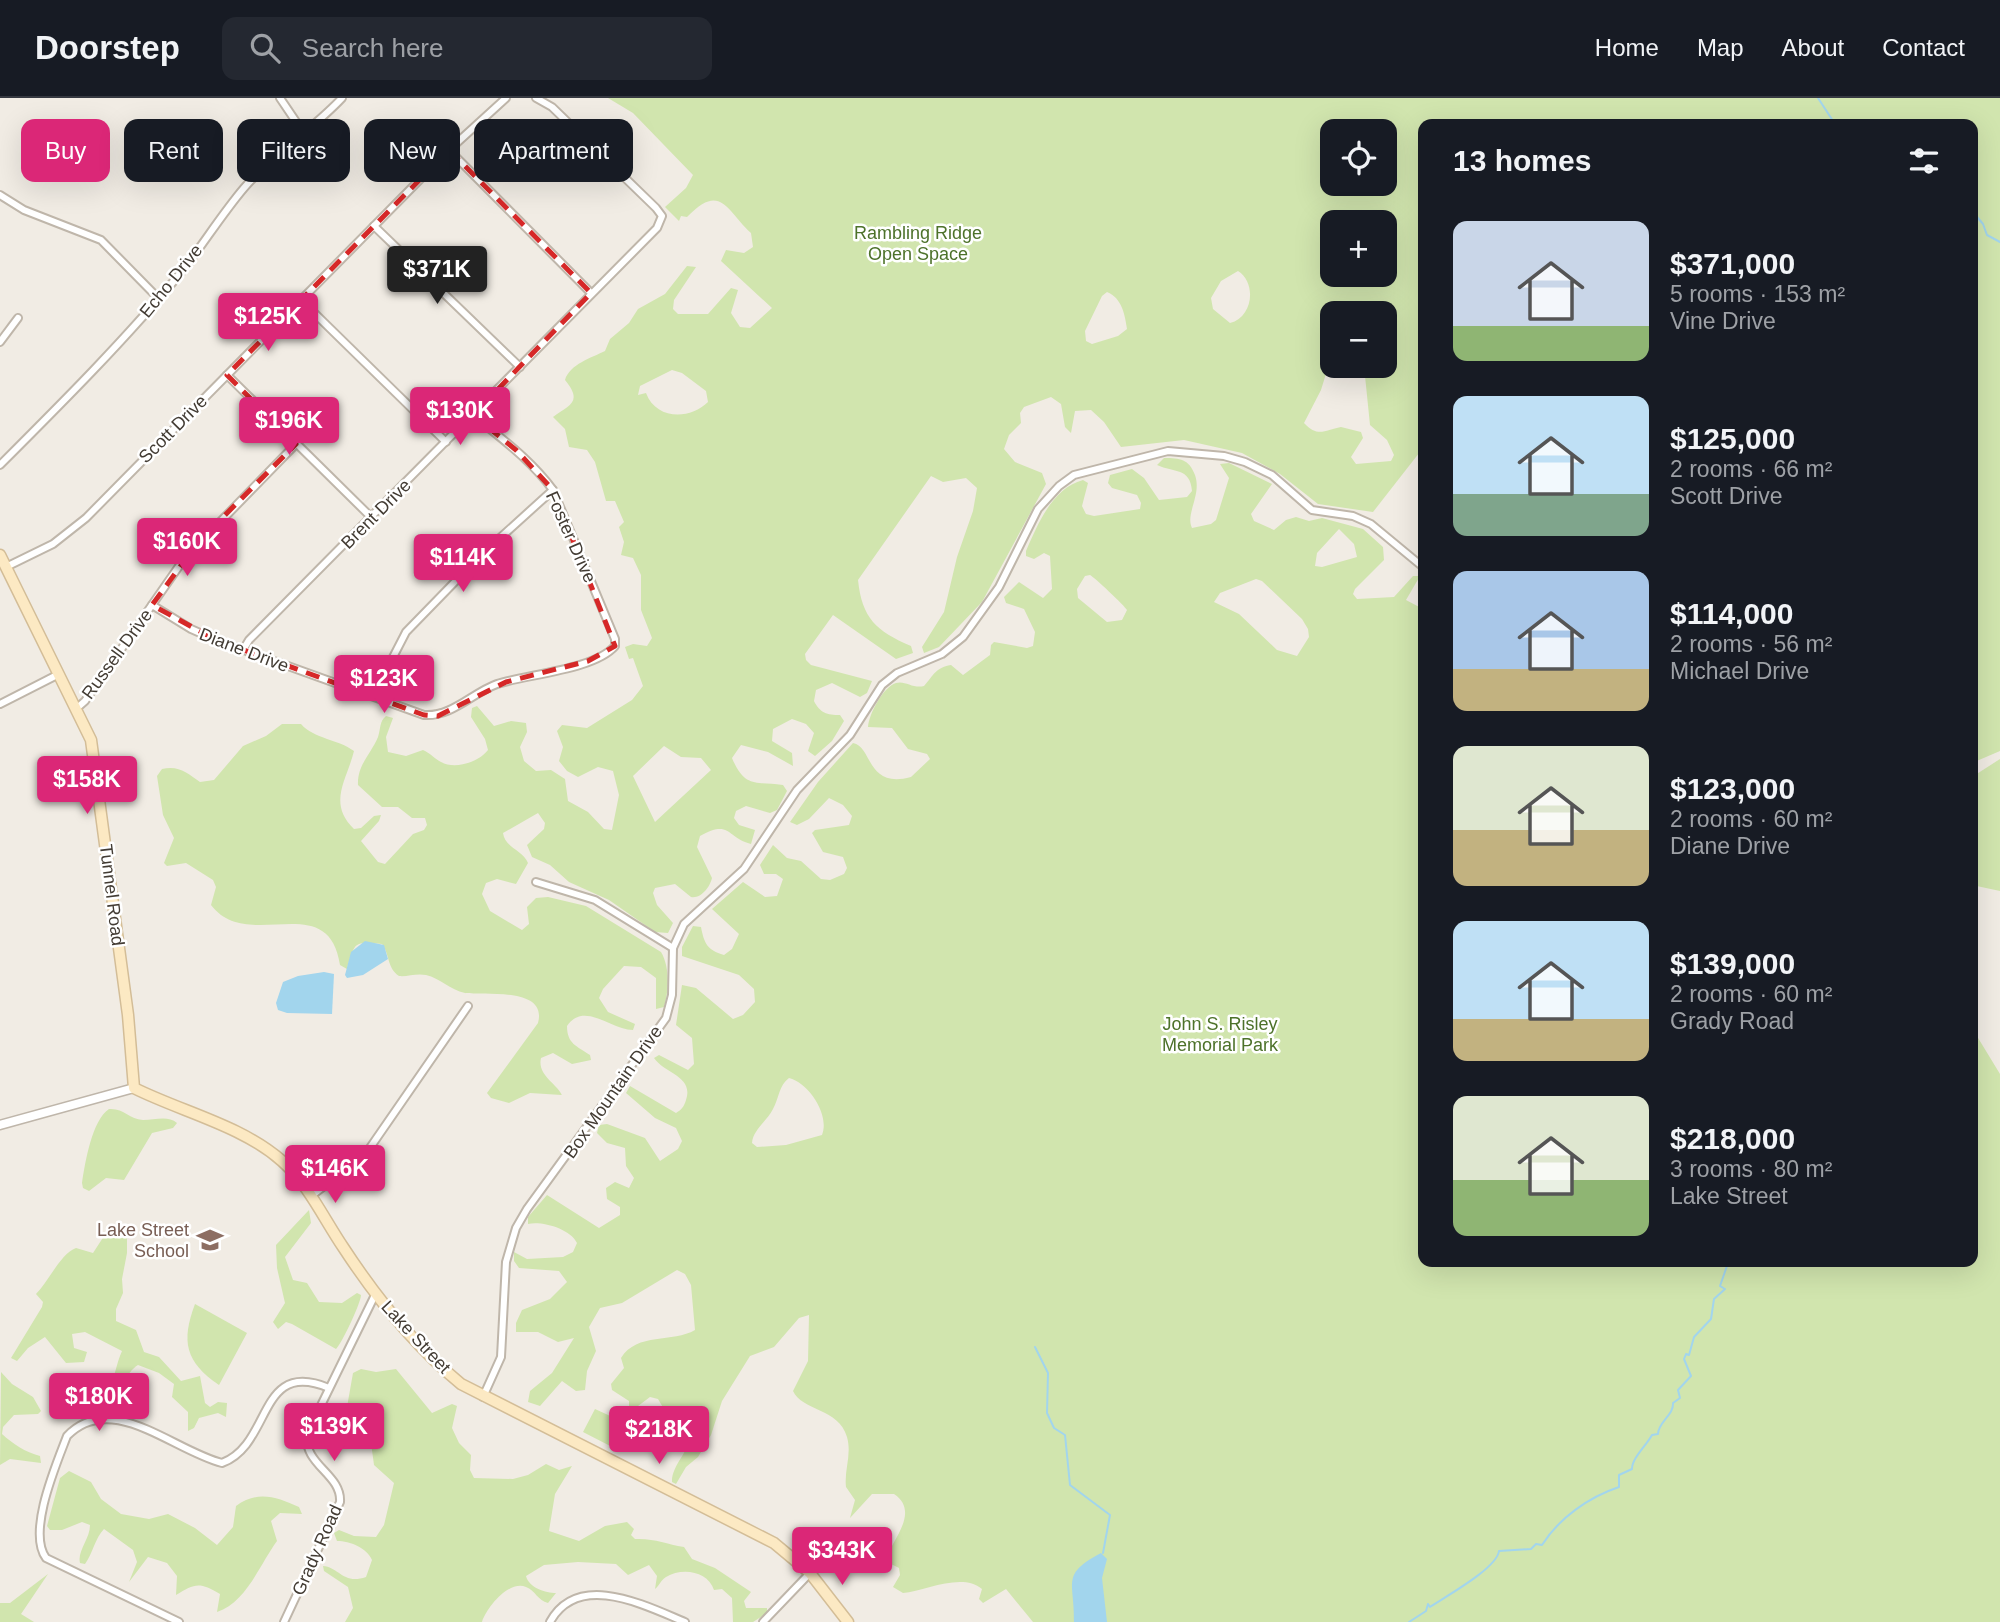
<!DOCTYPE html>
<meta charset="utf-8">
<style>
:root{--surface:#171b24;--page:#242831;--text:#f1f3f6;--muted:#9ea1a6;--line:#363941;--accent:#db2777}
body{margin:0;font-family:Helvetica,sans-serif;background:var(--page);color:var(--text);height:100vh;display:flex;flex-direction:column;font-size:26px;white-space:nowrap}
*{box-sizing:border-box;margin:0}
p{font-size:23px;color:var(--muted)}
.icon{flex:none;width:38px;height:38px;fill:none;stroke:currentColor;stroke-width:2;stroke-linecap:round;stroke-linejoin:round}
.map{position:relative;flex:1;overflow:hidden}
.side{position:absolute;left:1418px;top:21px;width:560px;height:1148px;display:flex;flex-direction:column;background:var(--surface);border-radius:14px;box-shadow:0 7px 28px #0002}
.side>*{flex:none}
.guide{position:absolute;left:21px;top:21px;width:665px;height:63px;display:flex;gap:14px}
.controls{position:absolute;left:1320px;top:21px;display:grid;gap:14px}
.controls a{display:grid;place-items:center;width:77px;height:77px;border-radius:14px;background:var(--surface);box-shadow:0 7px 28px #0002;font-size:35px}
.price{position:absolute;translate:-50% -60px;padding:0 16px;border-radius:7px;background:var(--accent);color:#fff;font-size:23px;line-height:46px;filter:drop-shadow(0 2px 4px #0008)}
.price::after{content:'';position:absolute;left:50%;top:42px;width:21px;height:16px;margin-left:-10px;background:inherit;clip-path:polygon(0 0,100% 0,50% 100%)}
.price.current{background:#222;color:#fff}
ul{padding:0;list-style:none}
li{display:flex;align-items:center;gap:21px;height:175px;padding:0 35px}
li span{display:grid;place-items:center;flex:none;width:196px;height:140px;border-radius:14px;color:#555}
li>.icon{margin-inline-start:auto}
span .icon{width:84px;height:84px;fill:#fffc;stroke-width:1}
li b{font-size:30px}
h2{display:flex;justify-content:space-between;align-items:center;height:84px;padding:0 35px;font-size:30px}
.chip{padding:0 24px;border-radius:14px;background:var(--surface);box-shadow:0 7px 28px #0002;font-size:24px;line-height:63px}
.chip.current{background:var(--accent);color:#fff}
header{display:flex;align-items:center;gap:42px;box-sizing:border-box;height:98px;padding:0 35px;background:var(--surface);border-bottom:2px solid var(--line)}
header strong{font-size:33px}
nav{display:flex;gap:38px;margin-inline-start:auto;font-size:24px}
.search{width:490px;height:63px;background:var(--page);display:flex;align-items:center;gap:18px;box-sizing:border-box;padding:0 24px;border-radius:14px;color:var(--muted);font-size:26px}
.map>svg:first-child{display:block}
.green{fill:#d1e5ae;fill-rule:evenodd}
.water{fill:#a2d5ed}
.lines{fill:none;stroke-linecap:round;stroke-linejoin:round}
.stream{stroke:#a2d5ed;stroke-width:2}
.minor-casing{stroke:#bfb6aa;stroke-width:10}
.tertiary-casing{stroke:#bfb6aa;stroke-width:11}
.secondary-casing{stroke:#d3bd97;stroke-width:13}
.minor{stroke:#fff;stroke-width:6}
.tertiary{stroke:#fff;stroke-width:8}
.secondary{stroke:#fce9c3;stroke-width:10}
.marked{fill:none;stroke:#d62828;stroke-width:5;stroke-dasharray:14 9;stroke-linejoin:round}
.labels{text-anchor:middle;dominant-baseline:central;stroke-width:5;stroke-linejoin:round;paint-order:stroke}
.park-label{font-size:18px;fill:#4d722a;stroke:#fff}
.street-label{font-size:18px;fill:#433c34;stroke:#fff}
.education-label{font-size:18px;fill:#785e54;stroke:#fff;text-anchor:end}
</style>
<header>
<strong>Doorstep</strong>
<div class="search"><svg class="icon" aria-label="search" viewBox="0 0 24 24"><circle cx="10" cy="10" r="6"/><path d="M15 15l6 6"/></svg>Search here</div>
<nav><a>Home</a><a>Map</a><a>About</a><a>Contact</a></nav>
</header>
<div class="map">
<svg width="2000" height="1524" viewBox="0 0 2000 1524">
<rect width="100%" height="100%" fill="#f1ece4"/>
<!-- green -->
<g class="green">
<path d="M608,0h1392v653l-28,12v-639h-549v324l-50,64 -55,-8 -38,-30 -38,-21 -58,-13 -63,7 -17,-25 -13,-12 -16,1 -4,22 -6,-6 -4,-23 -10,-7 -27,10 -4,6 1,10 -12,12 -5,14 11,13 27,11 4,11 -64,118 -43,45 -15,6 -2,-6 22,-35 13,-55 16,-46 4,-23 -11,-10 -23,4 -12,-6 -73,104c4,38 18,51 53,66l2,7 -17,6 -63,-44 -28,39 1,6 5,5 61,16 -5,12 -7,4 -28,-14 -16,7 -2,11c6,12 13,14 26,14l4,6 -12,20 -17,15 -7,-5 6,-18 -8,-9 -14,-5 -19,10 -1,12 20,12 1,13 -25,-14 -27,-7 -9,13c13,31 24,23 51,27l4,6 -10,19 -7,3 -24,-7 -10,5 -2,7 5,7 16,5 -4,14c-25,-6 -20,-25 -51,-8l-3,11 15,31c-2,9 -11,21 -21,19l-16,-13 -20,4 -2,5 4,12 16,18 -5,10 -13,-1 -46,-32 -40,-18 -19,-17 -18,-8 -5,-12 17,-16 1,-6 -7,-10 -35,20c2,15 20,17 25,30l-12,21 -19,-5 -11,4 -4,11 8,17 32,19 7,-6 -2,-17 9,-9 12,-1 38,9 75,46c9,15 8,38 3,55l-8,2v-31l-15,-11 -17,-1 -21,23 -4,9 9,14 27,12 -2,6c-22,0 -49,-29 -66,-4 0,18 10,20 23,29l1,5 -19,4 -19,-11 -12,5c-4,17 15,25 21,37l-32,-2 -21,10 -18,-5 -4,-5 51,-70c10,-37 -54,-27 -73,-30 -15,-3 -25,-15 -39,-18 -10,-2 -19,2 -27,1 -12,-8 -9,-21 -17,-32 -28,-2 -27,-3 -35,25l-7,-4c-12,-78 -92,-11 -129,-60l5,-18 -3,-7 -27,-17 -19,3 -3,-3 10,-25 -11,-23 -6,-39 5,-7c17,-4 25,4 38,13l14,-2 29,-34 23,-10 16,-12h19c13,15 37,15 53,27 -7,29 -27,52 0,78l7,-1 13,-12 7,-1 -2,6 -18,20 17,21 7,2 28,-30 11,-4 3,-5 -2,-7h-13l-14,-11h-16l-24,-22c-1,-20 13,-31 20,-48 3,-9 1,-15 8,-21l7,2 -7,19 2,15 18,4 17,-6c7,3 12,9 18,12 14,8 38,0 47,-12l-3,-11 -14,-22 1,-9 5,-2 17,20 17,-5 15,2 1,9 -7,15 4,14 12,10 15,-1 14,9 3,22 20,11 16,17 8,1 7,-35 -6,-24 -15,-4 -20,10 -11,-6 -8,-10 4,-14 -6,-16 5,-6 25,3 45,-28 11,-14 -10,-28 -4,1 -4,-12 8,-3 14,2 5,-8 -11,-28v-35l-8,-17 -12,-3 3,-13 -5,-15 5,-5 -9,-21h-9l-11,-39 -8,-12 -18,-3 -4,-18 -12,-12c15,-12 31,-14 12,-37 5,-16 26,-22 40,-29l5,-12 19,-16 9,-14 27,-15 22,-28 9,1 -22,33 -1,9 5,5h30l23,-26 7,2 -7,23 9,14 10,1 22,-20 -51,-47 5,-11 18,3 9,-6 -2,-14c-25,-23 -30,-51 -64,-16l-6,-1 -2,5 -14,-14 21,-19 7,-13 -60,-62zM1332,33h52v53h-52zM1332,124h52v53h-52zM1238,173c19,12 15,46 -8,52l-17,-14 -2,-11 10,-17zM1107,194c15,6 18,23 20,37l-9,7 -26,8 -6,-3 -1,-10 17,-35zM1332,215h52v53h-20l6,59 17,15 7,15 -3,6 -35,3 -5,-7 12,-19 -2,-6 -20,-5c-16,3 -23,11 -37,-4l17,-33 11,-36zM672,272l10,3 24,18 2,11c-18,18 -52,18 -62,-9l-8,2 2,-9zM664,648l17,11 20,1 10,12 -56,52 -22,-46z"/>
<path d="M1164,360c16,0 25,1 31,17 7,20 -10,39 -3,53l19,-4 5,-4 13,-42 -9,-14 9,-1 43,21 -21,30 3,7 20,9 12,-10 10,-3 13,4 13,-3 41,11 20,18 1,13 -29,29 -2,5 4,5 37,-2 19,-21h7l-14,24 17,9v653h549v-234l28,46v548h-967l-27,-33 -23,14 -4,-4 3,-10c-20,-17 -57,2 -79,4l-10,-6 7,-12 -1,-7 -14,-7c6,-20 36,-49 9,-67h-22l-22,24 5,-18 -9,-13c-2,-17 6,-32 1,-50 -8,-29 -45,-26 -54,-46l15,-30 1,-46 -10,3 -25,29 -24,9 -28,45 -11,34 -13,22 -12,10 -10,17 -4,-2c-1,-16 19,-33 21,-51l-5,-5 -17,-5 -13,-22 -8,-2 -12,9 -22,43 -33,-17 12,-23 24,11 10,-9v-10l-17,-11 -1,-6 13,-16 -3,-10c16,-26 52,-15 74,-28l-4,-45 -6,-11 -8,-4 -55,33 -22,5 -11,19 7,24 -9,20 -2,19 -9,1 -14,-10 -22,25 -12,-4 2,-11 22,-18 22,-35 -16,4 -20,-10h-22v-9l6,-13 28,-11 17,-17 -8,-11 -40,-3 -5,-7v-9l13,7 36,-2 10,-5 4,-9c-7,-14 -34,-22 -49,-19v-7l19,-22 52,33 21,-13v-8l-13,-8 -1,-11 9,-6 14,6 5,-10 -8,-12 -1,-18 -18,-5 -10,-10 2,-8 8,-1 38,14 15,23 18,-12 4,-8 -6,-13 -21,-10 -29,-25 4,-7 46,27c5,-3 8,-6 10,-13 8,-24 -21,-26 -32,-42l5,-3 29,15 6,-6 -2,-26 -16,-13 6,-40 14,3 37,31 10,-4 12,-13 -1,-13 -15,-14 -57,-19v-9l11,-21 8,1c3,16 6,23 23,28l8,-6 7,-15 -27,-25 31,-27 22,15 12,-1 6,-17 -7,-5h-12l-4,-9 13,-20 14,13 14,3 20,18 9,1 14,-6 3,-6 -4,-11 -20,-5 -11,-19 3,-3 34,-5 3,-9 -9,-11 -14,-7 -20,21 -12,6 -7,-3 28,-40 35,-39c20,4 13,46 58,34l19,-18 -3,-5 -19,-5 -16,-21 -24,-1c1,-13 15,-40 28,-44 9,-3 17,6 28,3 10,-11 11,-18 27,-21l12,10 27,-20 1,-10 3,-3 33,6 6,-2 2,-14 -11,-23 -18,-6 -2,-6 15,-15 24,16 9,-9 -2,-33 -6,-3 -10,6 -8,-3v-5c11,-25 26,-63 57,-71l5,3 -6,23 4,8 8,2 46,-7 1,-6 -4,-8 -25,-7 -4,-5 2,-8 22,-6 12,9 15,22 28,-3 5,-6c-2,-24 -18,-18 -35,-26zM1339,431l15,15 3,13 -35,10 -7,-1 2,-13zM1090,477c3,1 35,31 37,35l-5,10 -15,2 -29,-24 -1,-9 8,-13zM1256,481l6,2 40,38 6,10 1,8 -12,19 -20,-6 -38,-36 -25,-12 6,-9zM789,980c20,5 41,37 33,57l-36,10 -29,2 -5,-4c1,-13 15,-22 21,-34 6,-11 6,-24 16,-31z"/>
<polygon points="2000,661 2000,793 1972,787 1972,679"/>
<path d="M109,1011c15,-1 20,10 34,11 12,0 25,-5 34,3l-4,5 -21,5 -28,47 -18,-2 -17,13 -6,-3 -1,-5c3,-20 10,-63 27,-74z"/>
<path d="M309,1112l2,13 -26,34 8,23 14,3 12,19 23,1 15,-10 4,2c0,8 -20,50 -25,54l-44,-25 -6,-2 -8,7 -5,-7 12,-19 -8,-35 -1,-23z"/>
<path d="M120,1127l7,7v21l-5,26 1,14 -7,16v12l20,9 8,22 15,5 22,24 19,-5 5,27 5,4 8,-5 9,1 -1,14 -8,-4 -19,5 -5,10 -6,3v-19l-16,-15 2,-13 -15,-11 -21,-8c-13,8 -15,25 -29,31l-2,-4c8,-13 9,-28 15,-41l-37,-19 -13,2 2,14 13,4 -3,10 -18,1 -21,-26 -17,11 -11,13 -6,-3 31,-51 1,-5 -7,-8c13,-13 25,-41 40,-46l17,5 15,-23z"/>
<path d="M195,1206l52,29 -28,52c-34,-23 -38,-44 -24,-81z"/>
<path d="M361,1271l15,3 20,-3 36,44 20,-9 5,2 -5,22 7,15 12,12 -1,15 4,8 39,1 15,-4 18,-11 13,6 13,-4 -17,28 -6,37 30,10 26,-15 22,-4 7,7 -3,6 4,4c19,-1 31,5 49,8l8,12 23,9 36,24 -7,9 2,7h21v5l-14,9h-20l-1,-24 -10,-9 -8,1c-6,-19 -32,-23 -48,-13 -6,4 -6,8 -11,12l2,-13 -8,-11 -21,10 -12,-11 -38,-2 -34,3 -18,11c3,12 20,17 30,17l-8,10c-10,-2 -13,-13 -22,-16 -17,-7 -39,20 -44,35h-137l8,-14 -5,-21 -24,-16 -1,-5c16,1 20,19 43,11l6,-17c-5,-12 -22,-19 -35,-19l-3,-8 5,-3 15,6 22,1 8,-12 10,-42 -20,-18 -3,-22 -22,-22 -2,-14 6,-34z"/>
<path d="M1,1274l11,12 21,13 8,14 -3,3 -24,1 -11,12 -1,7c11,10 23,18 38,22l1,7 -31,-4 -10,6z"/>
<path d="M69,1373l22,11 10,17 20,15 28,5 19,-5 27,14 22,17 16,-18 3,-21c21,-16 41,-9 63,1l3,7 -22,-1 -9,8 6,20c-17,23 -31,62 -60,71l3,-18c-21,-13 -26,-10 -44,1l1,-19 -10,-13 -19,-6 -19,25 8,-20 -4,-12 -29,-21c-9,9 -11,24 -19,35l-5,-1c-3,-12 10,-24 10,-38l-8,-3 -20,8h-12l-3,-4 13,-48z"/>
<polygon points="48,1476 21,1516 34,1524 0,1524 0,1505 10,1505"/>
</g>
<!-- water -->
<g class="water">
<polygon points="365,843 384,847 388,861 363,877 347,880 345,877 351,854"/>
<polygon points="324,874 334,876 332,916 287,915 278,912 276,905 283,884 298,878"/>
<path d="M1101,1455l6,6 -5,19 5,44h-33c1,-41 -14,-47 27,-69z"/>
</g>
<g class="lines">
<!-- stream -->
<g class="stream">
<polyline points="1818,0 1835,26"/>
<polyline points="1972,113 1983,126 1987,137 2000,144"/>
<polyline points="1035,1249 1048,1275 1047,1315 1054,1330 1065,1337 1070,1387 1110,1417 1103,1455"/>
<path d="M1409,1524l17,-11 2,-7 2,3c18,-12 67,-39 69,-56l32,-2 5,-5 6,1c17,-27 47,-48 77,-58v-12l13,-6c0,-11 14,-23 20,-34l6,-1c0,-12 16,-19 15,-31l7,-5 -2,-8 13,-14 -7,-17 2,-5 3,1 5,-18 17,-18 3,-20 11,-10 -5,-3 8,-23 -4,-1"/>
</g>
<!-- minor casing -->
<g class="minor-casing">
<g id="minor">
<polyline points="280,0 303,34"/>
<polyline points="449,52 591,195"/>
<polyline points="0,97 24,112 101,142 158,200"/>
<polyline points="374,128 520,269"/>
<polyline points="300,201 446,344"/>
<polyline points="0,244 18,220"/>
<polyline points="227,277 372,420"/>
<path d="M0,367c63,-63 126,-126 183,-195 21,-27 39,-56 61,-82 29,-34 67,-57 98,-90"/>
<polyline points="6,469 53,446 86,420 449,52 506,0"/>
<path d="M152,507l39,24 25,11 208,75c28,2 48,-22 73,-31 31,-10 97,-14 118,-38v-7l-62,-149c-22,-30 -51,-51 -80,-75"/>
<polyline points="243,552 249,542 657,130 662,118 656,110 552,9 536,0"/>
<polyline points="373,598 406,534 480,458 553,392"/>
<polyline points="0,606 59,576"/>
<polyline points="77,610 85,603 184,461 296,346"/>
<polyline points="536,784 595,802 673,850"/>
<polyline points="311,1098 365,1057 468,908"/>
<polyline points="483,1299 501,1259 506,1164 516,1130 527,1111 666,920 672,897 673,850 684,826 744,771 797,692 850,637 882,587 897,575 942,556 963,539 999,489 1038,411 1059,388 1074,377 1168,353 1224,358 1245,364 1272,377 1312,412 1353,418 1371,426 1423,469"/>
<path d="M179,1524l-133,-64c-19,-26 10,-93 21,-122 44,-46 107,15 155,27 51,-19 35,-105 107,-75"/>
<path d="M284,1524l56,-120c2,-28 -37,-37 -33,-68l69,-141"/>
<path d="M550,1524c28,-51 94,-17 135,0"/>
<polyline points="763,1524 810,1475"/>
</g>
</g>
<!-- tertiary casing -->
<g class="tertiary-casing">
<polyline id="tertiary" points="0,1027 134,990"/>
</g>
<!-- secondary casing -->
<g class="secondary-casing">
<path id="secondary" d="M0,457l91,185 37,275 6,73c48,24 107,37 148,73 26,23 42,58 61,86 32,49 73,100 118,137l313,159 36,30 38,49"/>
</g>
<!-- minor -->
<use href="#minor" class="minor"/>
<!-- tertiary -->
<use href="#tertiary" class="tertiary"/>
<!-- secondary -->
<use href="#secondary" class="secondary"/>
</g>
<!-- marked area -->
<path class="marked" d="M449,52l142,143 -118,122 43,35 37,40 62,156 -27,15 -82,21 -68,34 -14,-1 -208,-75 -64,-35 47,-64 97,-97 -69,-69z"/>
<!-- icons -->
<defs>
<g id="school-bare" transform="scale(2.1)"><path d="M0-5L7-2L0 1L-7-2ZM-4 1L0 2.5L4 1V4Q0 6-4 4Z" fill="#8d6e63" stroke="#fff" stroke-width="2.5" paint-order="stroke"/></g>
</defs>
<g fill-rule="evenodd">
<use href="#school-bare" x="210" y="1142"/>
</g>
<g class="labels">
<!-- park labels -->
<g class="park-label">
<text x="918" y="135">Rambling Ridge<tspan x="918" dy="21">Open Space</tspan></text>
<text x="1220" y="926">John S. Risley<tspan x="1220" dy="21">Memorial Park</tspan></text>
</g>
<!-- street labels -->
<g class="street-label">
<text transform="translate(171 183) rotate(-51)">Echo Drive</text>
<text transform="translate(173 331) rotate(-45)">Scott Drive</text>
<text transform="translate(376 416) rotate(-45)">Brent Drive</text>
<text transform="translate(571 439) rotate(66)">Foster Drive</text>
<text transform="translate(244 552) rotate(21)">Diane Drive</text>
<text transform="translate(117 556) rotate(-54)">Russell Drive</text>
<text transform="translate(112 797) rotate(83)">Tunnel Road</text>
<text transform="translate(613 994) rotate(-55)">Box Mountain Drive</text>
<text transform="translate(416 1239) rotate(47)">Lake Street</text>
<text transform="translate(317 1452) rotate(-66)">Grady Road</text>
</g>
<!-- education labels -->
<g class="education-label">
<text x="189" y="1132">Lake Street<tspan x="189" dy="21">School</tspan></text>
</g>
</g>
</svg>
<div class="controls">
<a><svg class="icon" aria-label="locate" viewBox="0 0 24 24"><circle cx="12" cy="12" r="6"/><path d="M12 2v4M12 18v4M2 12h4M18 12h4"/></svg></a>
<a>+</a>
<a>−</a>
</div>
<b class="price current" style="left:437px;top:208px">$371K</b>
<b class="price" style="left:268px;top:255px">$125K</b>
<b class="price" style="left:460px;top:349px">$130K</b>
<b class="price" style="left:289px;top:359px">$196K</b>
<b class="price" style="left:187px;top:480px">$160K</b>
<b class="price" style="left:463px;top:496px">$114K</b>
<b class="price" style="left:384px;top:617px">$123K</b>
<b class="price" style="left:87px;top:718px">$158K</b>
<b class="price" style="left:335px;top:1107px">$146K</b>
<b class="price" style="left:99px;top:1335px">$180K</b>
<b class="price" style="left:334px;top:1365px">$139K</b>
<b class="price" style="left:659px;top:1368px">$218K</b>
<b class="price" style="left:842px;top:1489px">$343K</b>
<div class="guide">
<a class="chip current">Buy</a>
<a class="chip">Rent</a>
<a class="chip">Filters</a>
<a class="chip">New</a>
<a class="chip">Apartment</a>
</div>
<section class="side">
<h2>13 homes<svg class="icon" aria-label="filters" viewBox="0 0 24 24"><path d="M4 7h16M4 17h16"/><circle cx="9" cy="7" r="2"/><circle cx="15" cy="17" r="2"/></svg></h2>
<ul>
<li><span style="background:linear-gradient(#c9d6e8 75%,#8fb573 0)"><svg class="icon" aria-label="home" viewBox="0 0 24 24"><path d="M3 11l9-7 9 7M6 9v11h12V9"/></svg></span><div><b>$371,000</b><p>5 rooms · 153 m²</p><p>Vine Drive</p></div></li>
<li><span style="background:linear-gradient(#bfe0f5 70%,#7fa58c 0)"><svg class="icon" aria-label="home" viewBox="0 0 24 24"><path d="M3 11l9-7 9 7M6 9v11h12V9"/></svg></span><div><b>$125,000</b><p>2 rooms · 66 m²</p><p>Scott Drive</p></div></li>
<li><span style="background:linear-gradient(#a9c7e8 70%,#c2b280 0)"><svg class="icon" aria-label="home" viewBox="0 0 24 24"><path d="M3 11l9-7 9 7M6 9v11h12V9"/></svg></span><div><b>$114,000</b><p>2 rooms · 56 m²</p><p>Michael Drive</p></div></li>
<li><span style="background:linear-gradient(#dfe7d0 60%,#c2b280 0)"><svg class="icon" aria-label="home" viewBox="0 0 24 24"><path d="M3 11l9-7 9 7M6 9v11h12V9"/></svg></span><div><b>$123,000</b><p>2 rooms · 60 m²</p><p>Diane Drive</p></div></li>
<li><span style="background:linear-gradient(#bfe0f5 70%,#c2b280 0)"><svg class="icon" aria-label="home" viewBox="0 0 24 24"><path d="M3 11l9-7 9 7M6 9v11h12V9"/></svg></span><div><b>$139,000</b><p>2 rooms · 60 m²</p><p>Grady Road</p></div></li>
<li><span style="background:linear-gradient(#dfe7d0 60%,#8fb573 0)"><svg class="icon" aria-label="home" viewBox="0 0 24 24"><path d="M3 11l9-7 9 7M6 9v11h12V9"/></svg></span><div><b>$218,000</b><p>3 rooms · 80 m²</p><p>Lake Street</p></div></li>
</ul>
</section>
</div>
